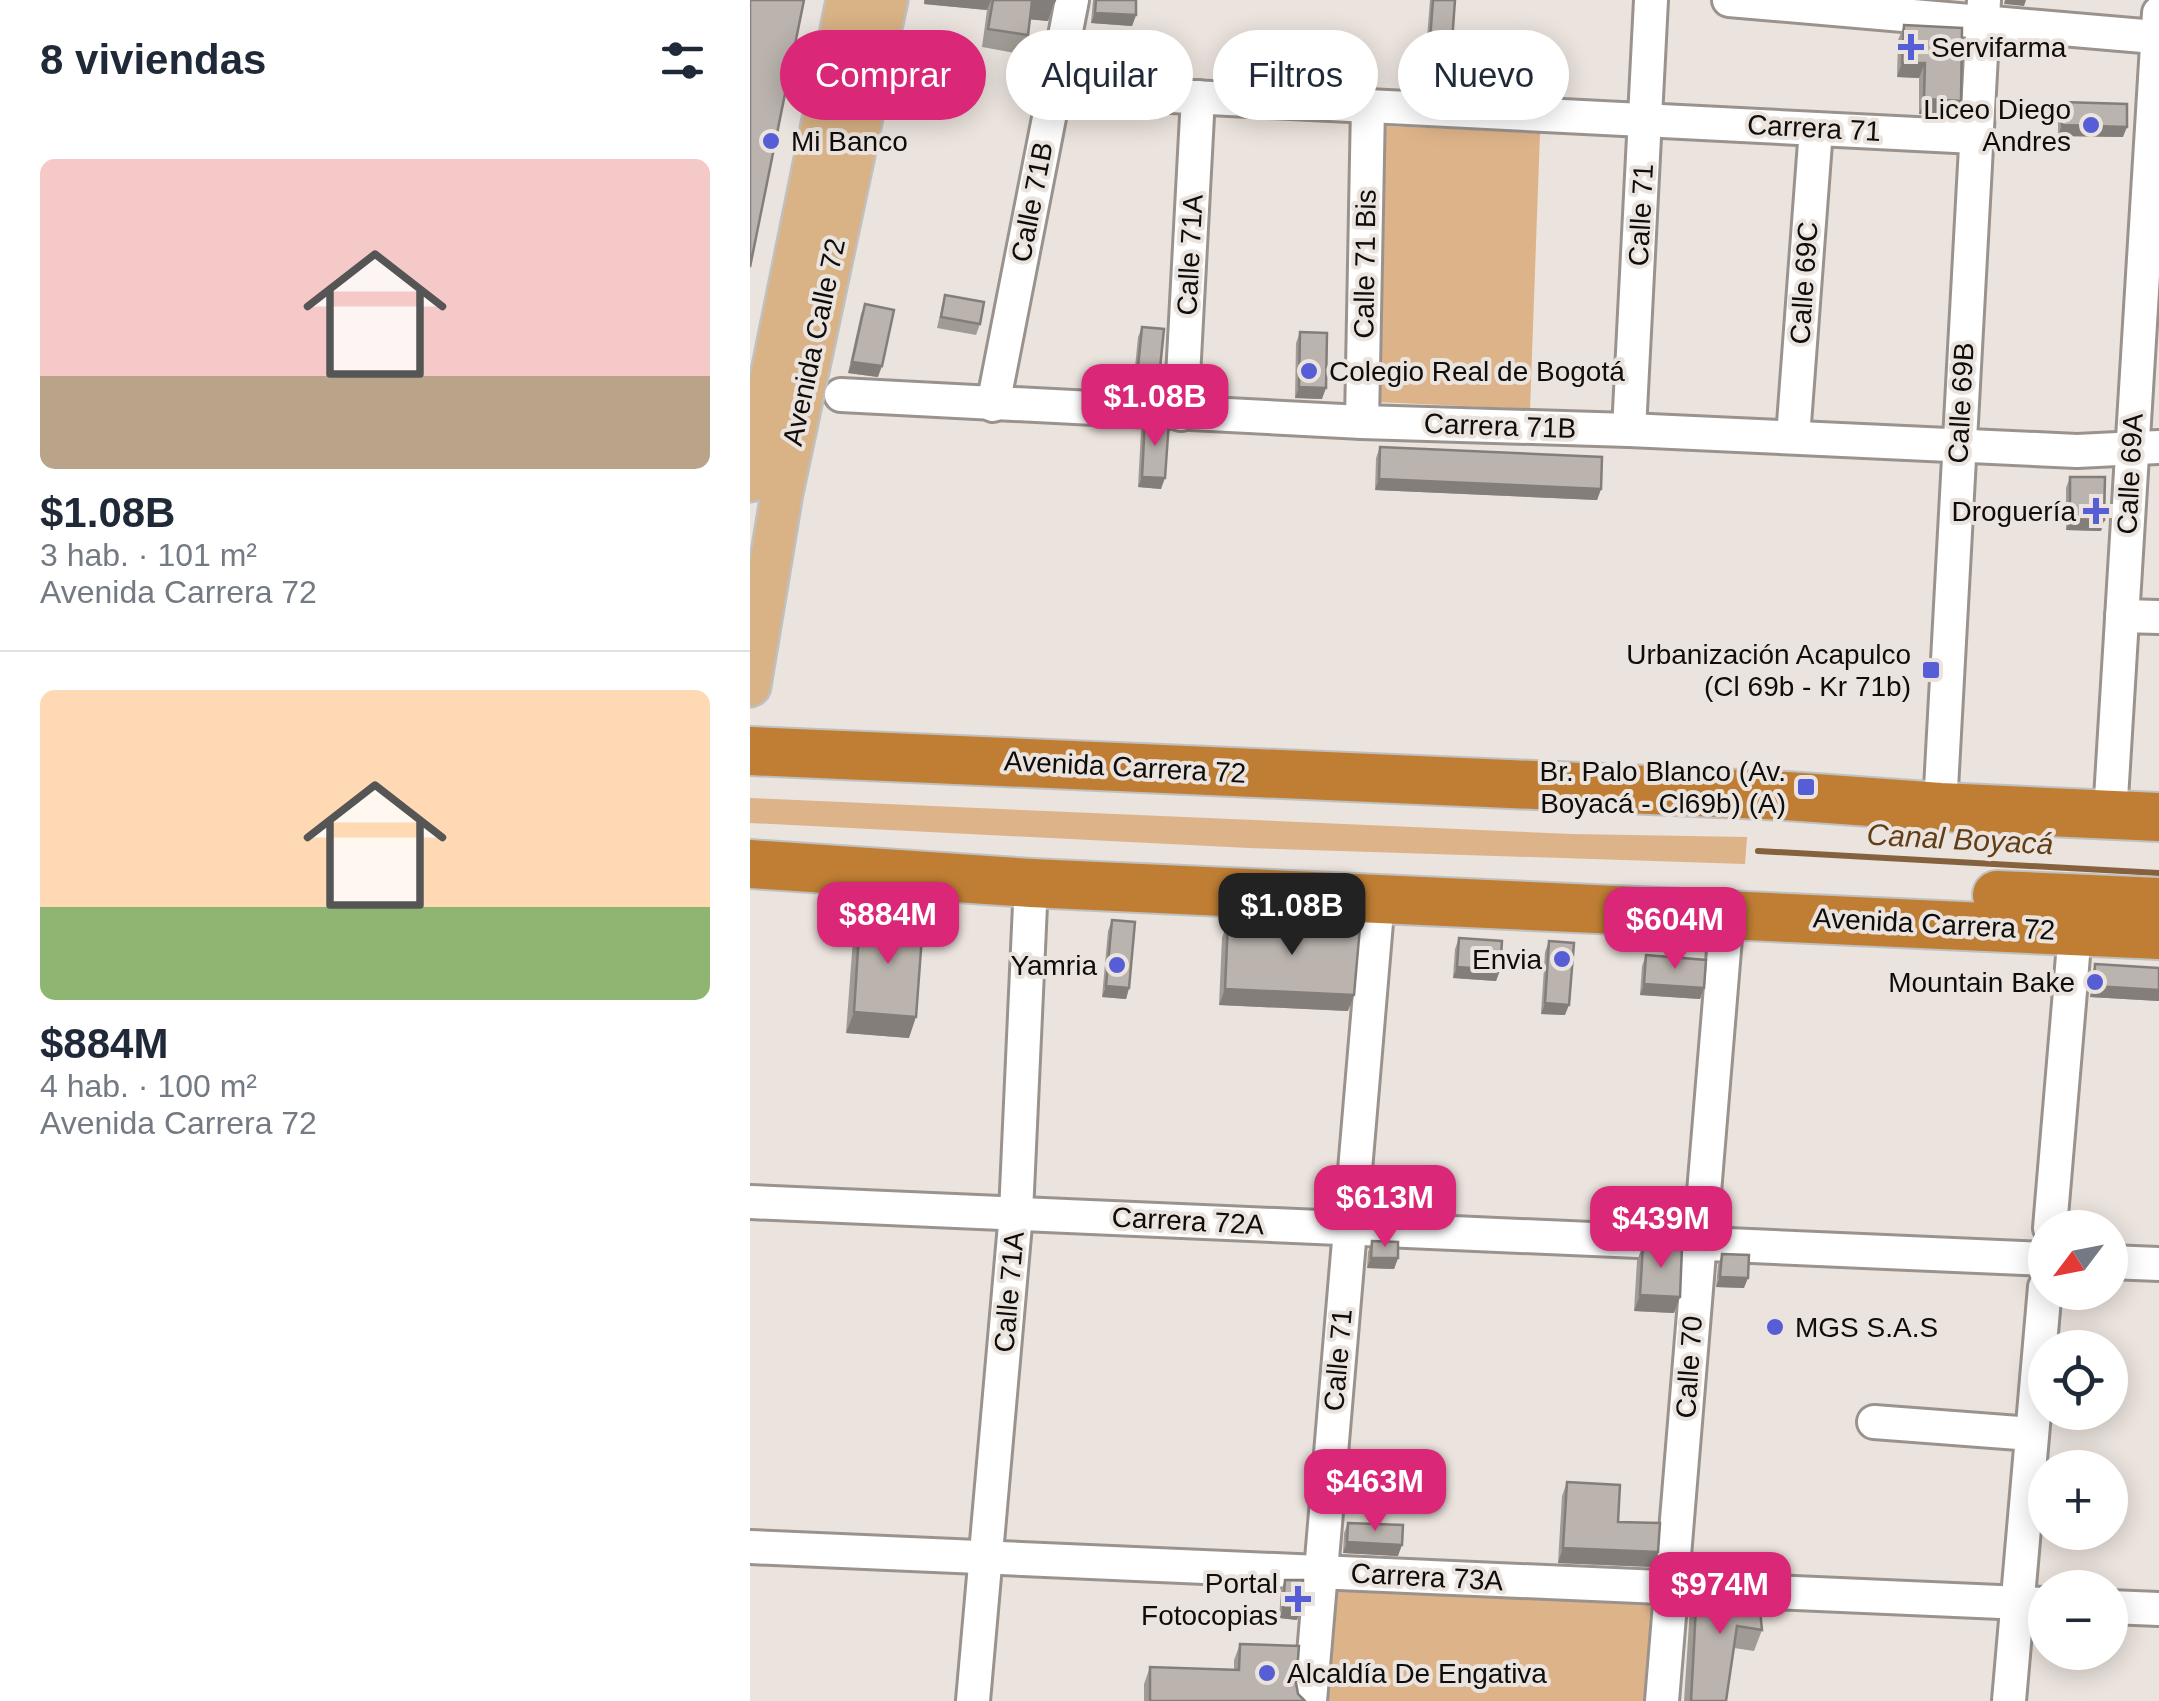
<!DOCTYPE html>
<html lang="es">
<meta charset="utf-8">
<style>
:root{--surface:#fff;--page:#f2f2f3;--text:#1f2937;--muted:#747a83;--line:#e0e1e3;--accent:#db2777}
body{margin:0;font-family:Arial,sans-serif;background:var(--page);color:var(--text);height:100vh;display:flex;flex-direction:column;font-size:38px;white-space:nowrap}
*{box-sizing:border-box;margin:0}
p{font-size:32px;color:var(--muted)}
.icon{flex:none;width:55px;height:55px;fill:none;stroke:currentColor;stroke-width:2;stroke-linecap:round;stroke-linejoin:round}
.map{position:relative;flex:1;overflow:hidden}
.drawer{display:flex;flex-direction:column;background:var(--surface);width:750px}
.drawer>*{flex:none}
.banner{position:absolute;left:30px;top:30px;width:950px;height:90px;display:flex;gap:20px}
.needle{width:65px;rotate:238deg}
.fabs{position:absolute;left:1278px;top:1210px;display:grid;gap:20px}
.fabs a{display:grid;place-items:center;width:100px;height:100px;border-radius:50%;background:var(--surface);box-shadow:0 5px 25px #0003;font-size:50px}
.price{position:absolute;translate:-50% -85px;padding:0 22px;border-radius:20px;background:var(--accent);color:#fff;font-size:32px;line-height:65px;filter:drop-shadow(0 2px 5px #0008)}
.price::after{content:'';position:absolute;left:50%;top:60px;width:30px;height:22px;margin-left:-15px;background:inherit;clip-path:polygon(0 0,100% 0,50% 100%)}
.price.active{background:#222;color:#fff}
ul{padding:0;list-style:none}
li{display:grid;align-content:center;gap:20px;height:530px;padding:0 40px}
li+li{border-top:2px solid var(--line)}
li span{display:grid;place-items:center;height:310px;border-radius:15px;color:#555}
li>.icon{margin-inline-start:auto}
span .icon{width:180px;height:180px;fill:#fffc;stroke-width:1}
li b{font-size:42px}
h2{display:flex;justify-content:space-between;align-items:center;height:120px;padding:0 40px;font-size:42px}
.tag{padding:0 35px;border-radius:45px;background:var(--surface);box-shadow:0 5px 25px #0003;font-size:35px;line-height:90px}
.tag.active{background:var(--accent);color:#fff}
main{display:flex;flex:1;min-height:0}
.map>svg:first-child{display:block}
.green{fill:#ddb389}
.lines{fill:none;stroke-linecap:round;stroke-linejoin:round}
.stream{stroke:#85623d;stroke-width:6}
.minor-casing{stroke:#9a938d;stroke-width:38}
.major-casing{stroke:#c1c0c0;stroke-width:45}
.highway-casing{stroke:#c1c0c0;stroke-width:52}
.minor{stroke:#fff;stroke-width:32}
.major{stroke:#d9b285;stroke-width:40}
.highway{stroke:#bf7e33;stroke-width:48}
.wall{fill:#a19b96}
.shaded-wall{fill:#837e7a}
.building{fill:#bbb4ae;stroke:#837e7a;stroke-width:2.5}
.poi-dot{fill:#575dd4;stroke:#ebe3dd;stroke-width:4}
.labels{text-anchor:middle;dominant-baseline:central;stroke-width:8;stroke-linejoin:round;paint-order:stroke}
.poi-label{font-size:28px;fill:#0f0d0b;stroke:#ebe3dd;text-anchor:end}
.street-label{font-size:28px;fill:#0f0d0b;stroke:#ebe3dd}
.water-label{font-size:30px;font-style:italic;fill:#613e16;stroke:#ebe3dd}
</style>
<main>
<section class="drawer">
<h2>8 viviendas<svg class="icon" aria-label="filters" viewBox="0 0 24 24"><path d="M4 7h16M4 17h16"/><circle cx="9" cy="7" r="2"/><circle cx="15" cy="17" r="2"/></svg></h2>
<ul>
<li><span style="background:linear-gradient(#f6c9c9 70%,#b9a48a 0)"><svg class="icon" aria-label="home" viewBox="0 0 24 24"><path d="M3 11l9-7 9 7M6 9v11h12V9"/></svg></span><div><b>$1.08B</b><p>3 hab. · 101 m²</p><p>Avenida Carrera 72</p></div></li>
<li><span style="background:linear-gradient(#ffd9b3 70%,#8fb573 0)"><svg class="icon" aria-label="home" viewBox="0 0 24 24"><path d="M3 11l9-7 9 7M6 9v11h12V9"/></svg></span><div><b>$884M</b><p>4 hab. · 100 m²</p><p>Avenida Carrera 72</p></div></li>
</ul>
</section>
<div class="map">
<svg width="1409" height="1701" viewBox="0 0 1409 1701">
<rect width="100%" height="100%" fill="#ebe3dd"/>
<!-- green -->
<g class="green">
<polygon points="636,126 790,133 780,409 626,402"/>
<polygon points="0,798 822,834 997,837 995,864 499,848 0,823"/>
<polygon points="577,1580 906,1600 901,1701 570,1701"/>
</g>
<g class="lines">
<!-- stream -->
<polyline class="stream" points="1008,851 1409,873"/>
<!-- minor casing -->
<g class="minor-casing">
<g id="minor">
<polyline points="979,0 1405,37"/>
<polyline points="304,90 1225,137"/>
<polyline points="91,395 612,422 879,430 1327,451 1409,447"/>
<polyline points="243,405 322,0"/>
<polyline points="431,414 448,97"/>
<polyline points="612,422 618,105"/>
<polyline points="879,430 901,0"/>
<polyline points="1043,437 1066,129"/>
<polyline points="1372,616 1409,617"/>
<polyline points="1190,807 1234,0"/>
<polyline points="1360,815 1409,13"/>
<polyline points="0,1202 1295,1259"/>
<polyline points="1300,1228 1325,932"/>
<polyline points="1360,1262 1409,1264"/>
<polyline points="1124,1422 1282,1434"/>
<polyline points="0,1547 1295,1604"/>
<polyline points="1360,1607 1409,1609"/>
<polyline points="223,1701 266,1213 281,883"/>
<polyline points="560,1701 628,899"/>
<polyline points="912,1701 977,914"/>
<polyline points="1259,1701 1295,1287"/>
</g>
</g>
<!-- major casing -->
<g class="major-casing">
<g id="major">
<polyline points="0,481 97,0"/>
<polyline points="0,686 32,493 137,0"/>
</g>
</g>
<!-- highway casing -->
<g class="highway-casing">
<g id="highway">
<polyline points="0,751 1037,796 1190,807 1409,817"/>
<polyline points="0,864 281,883 1409,935"/>
<polyline points="1247,895 1409,902"/>
</g>
</g>
<!-- minor -->
<use href="#minor" class="minor"/>
<!-- major -->
<use href="#major" class="major"/>
<!-- highway -->
<use href="#highway" class="highway"/>
</g>
<!-- wall -->
<g class="wall">
<polygon points="174,0 305,0 298,21 280,19 278,35 271,54 232,47 237,10 174,4"/>
<polygon points="343,0 386,0 386,15 382,26 341,23"/>
<polygon points="680,0 705,0 702,42 698,53 676,51"/>
<polygon points="1154,25 1211,101 1205,116 1169,114 1169,78 1147,77 1148,40"/>
<polygon points="340,39 369,62 365,73 333,71 336,50"/>
<polygon points="1312,102 1373,137 1308,136 1308,113"/>
<polygon points="195,295 230,324 226,335 187,328 192,306"/>
<polygon points="115,304 128,377 98,373 111,314"/>
<polygon points="392,327 409,378 406,389 383,387 388,337"/>
<polygon points="550,332 572,399 545,398 546,343"/>
<polygon points="395,420 411,489 388,487 391,431"/>
<polygon points="630,447 851,489 847,500 625,490 626,458"/>
<polygon points="1320,477 1354,520 1351,531 1316,530 1316,488"/>
<polygon points="110,918 159,1038 96,1033 103,939"/>
<polygon points="362,920 379,988 376,999 352,997 358,931"/>
<polygon points="478,922 598,1011 469,1005 472,938"/>
<polygon points="709,938 750,970 746,981 703,978 705,949"/>
<polygon points="799,941 815,1015 791,1014 795,952"/>
<polygon points="896,955 954,988 950,999 890,995 892,966"/>
<polygon points="1345,964 1409,968 1409,1001 1340,997 1342,974"/>
<polygon points="622,1241 648,1258 644,1269 617,1268 618,1252"/>
<polygon points="893,1245 930,1297 924,1313 884,1311 887,1261"/>
<polygon points="972,1254 994,1288 966,1287 968,1265"/>
<polygon points="817,1482 908,1552 903,1567 808,1563 812,1496"/>
<polygon points="598,1523 648,1556 593,1553 594,1533"/>
<polygon points="535,1580 547,1620 529,1618 531,1590"/>
<polygon points="947,1587 1012,1630 1004,1651 984,1648 976,1701 934,1701 940,1608"/>
<polygon points="490,1644 546,1683 548,1694 555,1701 394,1701 394,1684 400,1667 484,1669 484,1660"/>
</g>
<!-- shaded-wall -->
<g class="shaded-wall">
<polygon points="175,0 241,0 237,10 174,4"/>
<polygon points="1255,0 1276,0 1274,6 1254,4"/>
<polygon points="282,1 304,2 298,21 275,19"/>
<polygon points="345,13 386,15 382,26 341,23"/>
<polygon points="680,41 702,42 698,53 676,51"/>
<polygon points="337,61 369,62 365,73 333,71"/>
<polygon points="1152,63 1175,63 1169,78 1147,77"/>
<polygon points="1174,99 1211,101 1205,116 1169,114"/>
<polygon points="1312,125 1377,127 1373,137 1308,136"/>
<polygon points="102,362 132,366 128,377 98,373"/>
<polygon points="387,377 409,378 406,389 383,387"/>
<polygon points="549,387 576,388 572,399 545,398"/>
<polygon points="392,477 415,478 411,489 388,487"/>
<polygon points="629,479 851,489 847,500 625,490"/>
<polygon points="1320,519 1354,520 1351,531 1316,530"/>
<polygon points="707,967 750,970 746,981 703,978"/>
<polygon points="894,984 954,988 950,999 890,995"/>
<polygon points="356,986 379,988 376,999 352,997"/>
<polygon points="1344,986 1409,990 1409,1001 1340,997"/>
<polygon points="475,989 604,995 598,1011 469,1005"/>
<polygon points="795,1003 819,1005 815,1015 791,1014"/>
<polygon points="104,1012 166,1017 159,1038 96,1033"/>
<polygon points="902,1211 935,1212 931,1223 898,1222"/>
<polygon points="621,1258 648,1258 644,1269 617,1268"/>
<polygon points="970,1277 998,1278 994,1288 966,1287"/>
<polygon points="890,1295 930,1297 924,1313 884,1311"/>
<polygon points="597,1542 652,1545 648,1556 593,1553"/>
<polygon points="813,1548 908,1552 903,1567 808,1563"/>
<polygon points="533,1608 551,1609 547,1620 529,1618"/>
</g>
<!-- building -->
<g class="building">
<polygon points="0,0 54,0 0,267"/>
<polygon points="243,0 305,0 304,2 282,1 278,35 238,29"/>
<polygon points="346,0 386,0 386,15 345,13"/>
<polygon points="683,0 705,0 702,42 680,41"/>
<polygon points="1154,25 1212,28 1211,101 1174,99 1175,63 1152,63"/>
<polygon points="340,39 372,44 369,62 337,61"/>
<polygon points="1312,102 1377,104 1377,127 1312,125"/>
<polygon points="195,295 234,302 230,324 191,317"/>
<polygon points="115,304 144,310 132,366 102,362"/>
<polygon points="392,327 414,329 409,378 387,377"/>
<polygon points="550,332 577,333 576,388 549,387"/>
<polygon points="395,420 419,421 415,478 392,477"/>
<polygon points="630,447 852,457 851,489 629,479"/>
<polygon points="1320,477 1355,477 1354,520 1320,519"/>
<polygon points="110,918 173,923 166,1017 104,1012"/>
<polygon points="362,920 385,922 379,988 356,986"/>
<polygon points="478,922 610,927 604,995 475,989"/>
<polygon points="709,938 752,941 750,970 707,967"/>
<polygon points="799,941 824,943 819,1005 795,1003"/>
<polygon points="896,955 956,960 954,988 894,984"/>
<polygon points="1345,964 1409,968 1409,990 1344,986"/>
<polygon points="902,1207 936,1207 935,1212 902,1211"/>
<polygon points="622,1241 648,1242 648,1258 621,1258"/>
<polygon points="893,1245 932,1247 930,1297 890,1295"/>
<polygon points="972,1254 999,1255 998,1278 970,1277"/>
<polygon points="817,1482 870,1485 868,1522 910,1523 908,1552 813,1548"/>
<polygon points="598,1523 653,1525 652,1545 597,1542"/>
<polygon points="535,1580 553,1580 551,1609 533,1608"/>
<polygon points="947,1587 1008,1590 1012,1630 987,1626 976,1701 941,1701"/>
<polygon points="490,1644 549,1646 546,1683 548,1694 555,1701 400,1701 400,1667 489,1670"/>
</g>
<!-- markers -->
<g class="poi-dot">
<path d="M1156 32h10v10h10v10h-10v10h-10v-10h-10v-10h10z"/>
<circle cx="1341" cy="125" r="10"/>
<circle cx="21" cy="141" r="10"/>
<circle cx="559" cy="371" r="10"/>
<path d="M1341 496h10v10h10v10h-10v10h-10v-10h-10v-10h10z"/>
<rect x="1171" y="660" width="20" height="20" rx="5"/>
<rect x="1046" y="777" width="20" height="20" rx="5"/>
<circle cx="812" cy="959" r="10"/>
<circle cx="367" cy="965" r="10"/>
<circle cx="1345" cy="982" r="10"/>
<circle cx="1025" cy="1327" r="10"/>
<path d="M543 1584h10v10h10v10h-10v10h-10v-10h-10v-10h10z"/>
<circle cx="517" cy="1673" r="10"/>
</g>
<g class="labels">
<!-- poi labels -->
<g class="poi-label">
<text x="1181" y="47" text-anchor="start">Servifarma</text>
<text x="1321" y="109">Liceo Diego<tspan x="1321" dy="32">Andres</tspan></text>
<text x="41" y="141" text-anchor="start">Mi Banco</text>
<text x="579" y="371" text-anchor="start">Colegio Real de Bogotá</text>
<text x="1326" y="511">Droguería</text>
<text x="1161" y="654">Urbanización Acapulco<tspan x="1161" dy="32">(Cl 69b - Kr 71b)</tspan></text>
<text x="1036" y="771">Br. Palo Blanco (Av.<tspan x="1036" dy="32">Boyacá - Cl69b) (A)</tspan></text>
<text x="792" y="959">Envia</text>
<text x="347" y="965">Yamria</text>
<text x="1325" y="982">Mountain Bake</text>
<text x="1045" y="1327" text-anchor="start">MGS S.A.S</text>
<text x="528" y="1583">Portal<tspan x="528" dy="32">Fotocopias</tspan></text>
<text x="537" y="1673" text-anchor="start">Alcaldía De Engativa</text>
</g>
<!-- street labels -->
<g class="street-label">
<text transform="translate(1064 128) rotate(3)">Carrera 71</text>
<text transform="translate(282 202) rotate(-79)">Calle 71B</text>
<text transform="translate(891 215) rotate(-87)">Calle 71</text>
<text transform="translate(440 255) rotate(-87)">Calle 71A</text>
<text transform="translate(615 264) rotate(-89)">Calle 71 Bis</text>
<text transform="translate(1054 283) rotate(-86)">Calle 69C</text>
<text transform="translate(64 342) rotate(-78)">Avenida Calle 72</text>
<text transform="translate(1211 403) rotate(-87)">Calle 69B</text>
<text transform="translate(750 426) rotate(2)">Carrera 71B</text>
<text transform="translate(1380 474) rotate(-87)">Calle 69A</text>
<text transform="translate(375 767) rotate(3)">Avenida Carrera 72</text>
<text transform="translate(1184 924) rotate(3)">Avenida Carrera 72</text>
<text transform="translate(438 1221) rotate(3)">Carrera 72A</text>
<text transform="translate(259 1292) rotate(-85)">Calle 71A</text>
<text transform="translate(588 1360) rotate(-85)">Calle 71</text>
<text transform="translate(939 1367) rotate(-86)">Calle 70</text>
<text transform="translate(677 1577) rotate(3)">Carrera 73A</text>
</g>
<!-- water labels -->
<g class="water-label">
<text transform="translate(1210 839) rotate(3)">Canal Boyacá</text>
</g>
</g>
</svg>
<div class="fabs">
<a><svg class="needle" viewBox="-14 -14 28 28"><path d="M0-13l5 13h-10z" fill="#e53935"/><path d="M0 13l5-13h-10z" fill="#747a83"/></svg></a>
<a><svg class="icon" aria-label="locate" viewBox="0 0 24 24"><circle cx="12" cy="12" r="6"/><path d="M12 2v4M12 18v4M2 12h4M18 12h4"/></svg></a>
<a>+</a>
<a>−</a>
</div>
<b class="price" style="left:405px;top:449px">$1.08B</b>
<b class="price active" style="left:542px;top:958px">$1.08B</b>
<b class="price" style="left:138px;top:967px">$884M</b>
<b class="price" style="left:925px;top:972px">$604M</b>
<b class="price" style="left:635px;top:1250px">$613M</b>
<b class="price" style="left:911px;top:1271px">$439M</b>
<b class="price" style="left:625px;top:1534px">$463M</b>
<b class="price" style="left:970px;top:1637px">$974M</b>
<div class="banner">
<a class="tag active">Comprar</a>
<a class="tag">Alquilar</a>
<a class="tag">Filtros</a>
<a class="tag">Nuevo</a>
</div>
</div>
</main>
